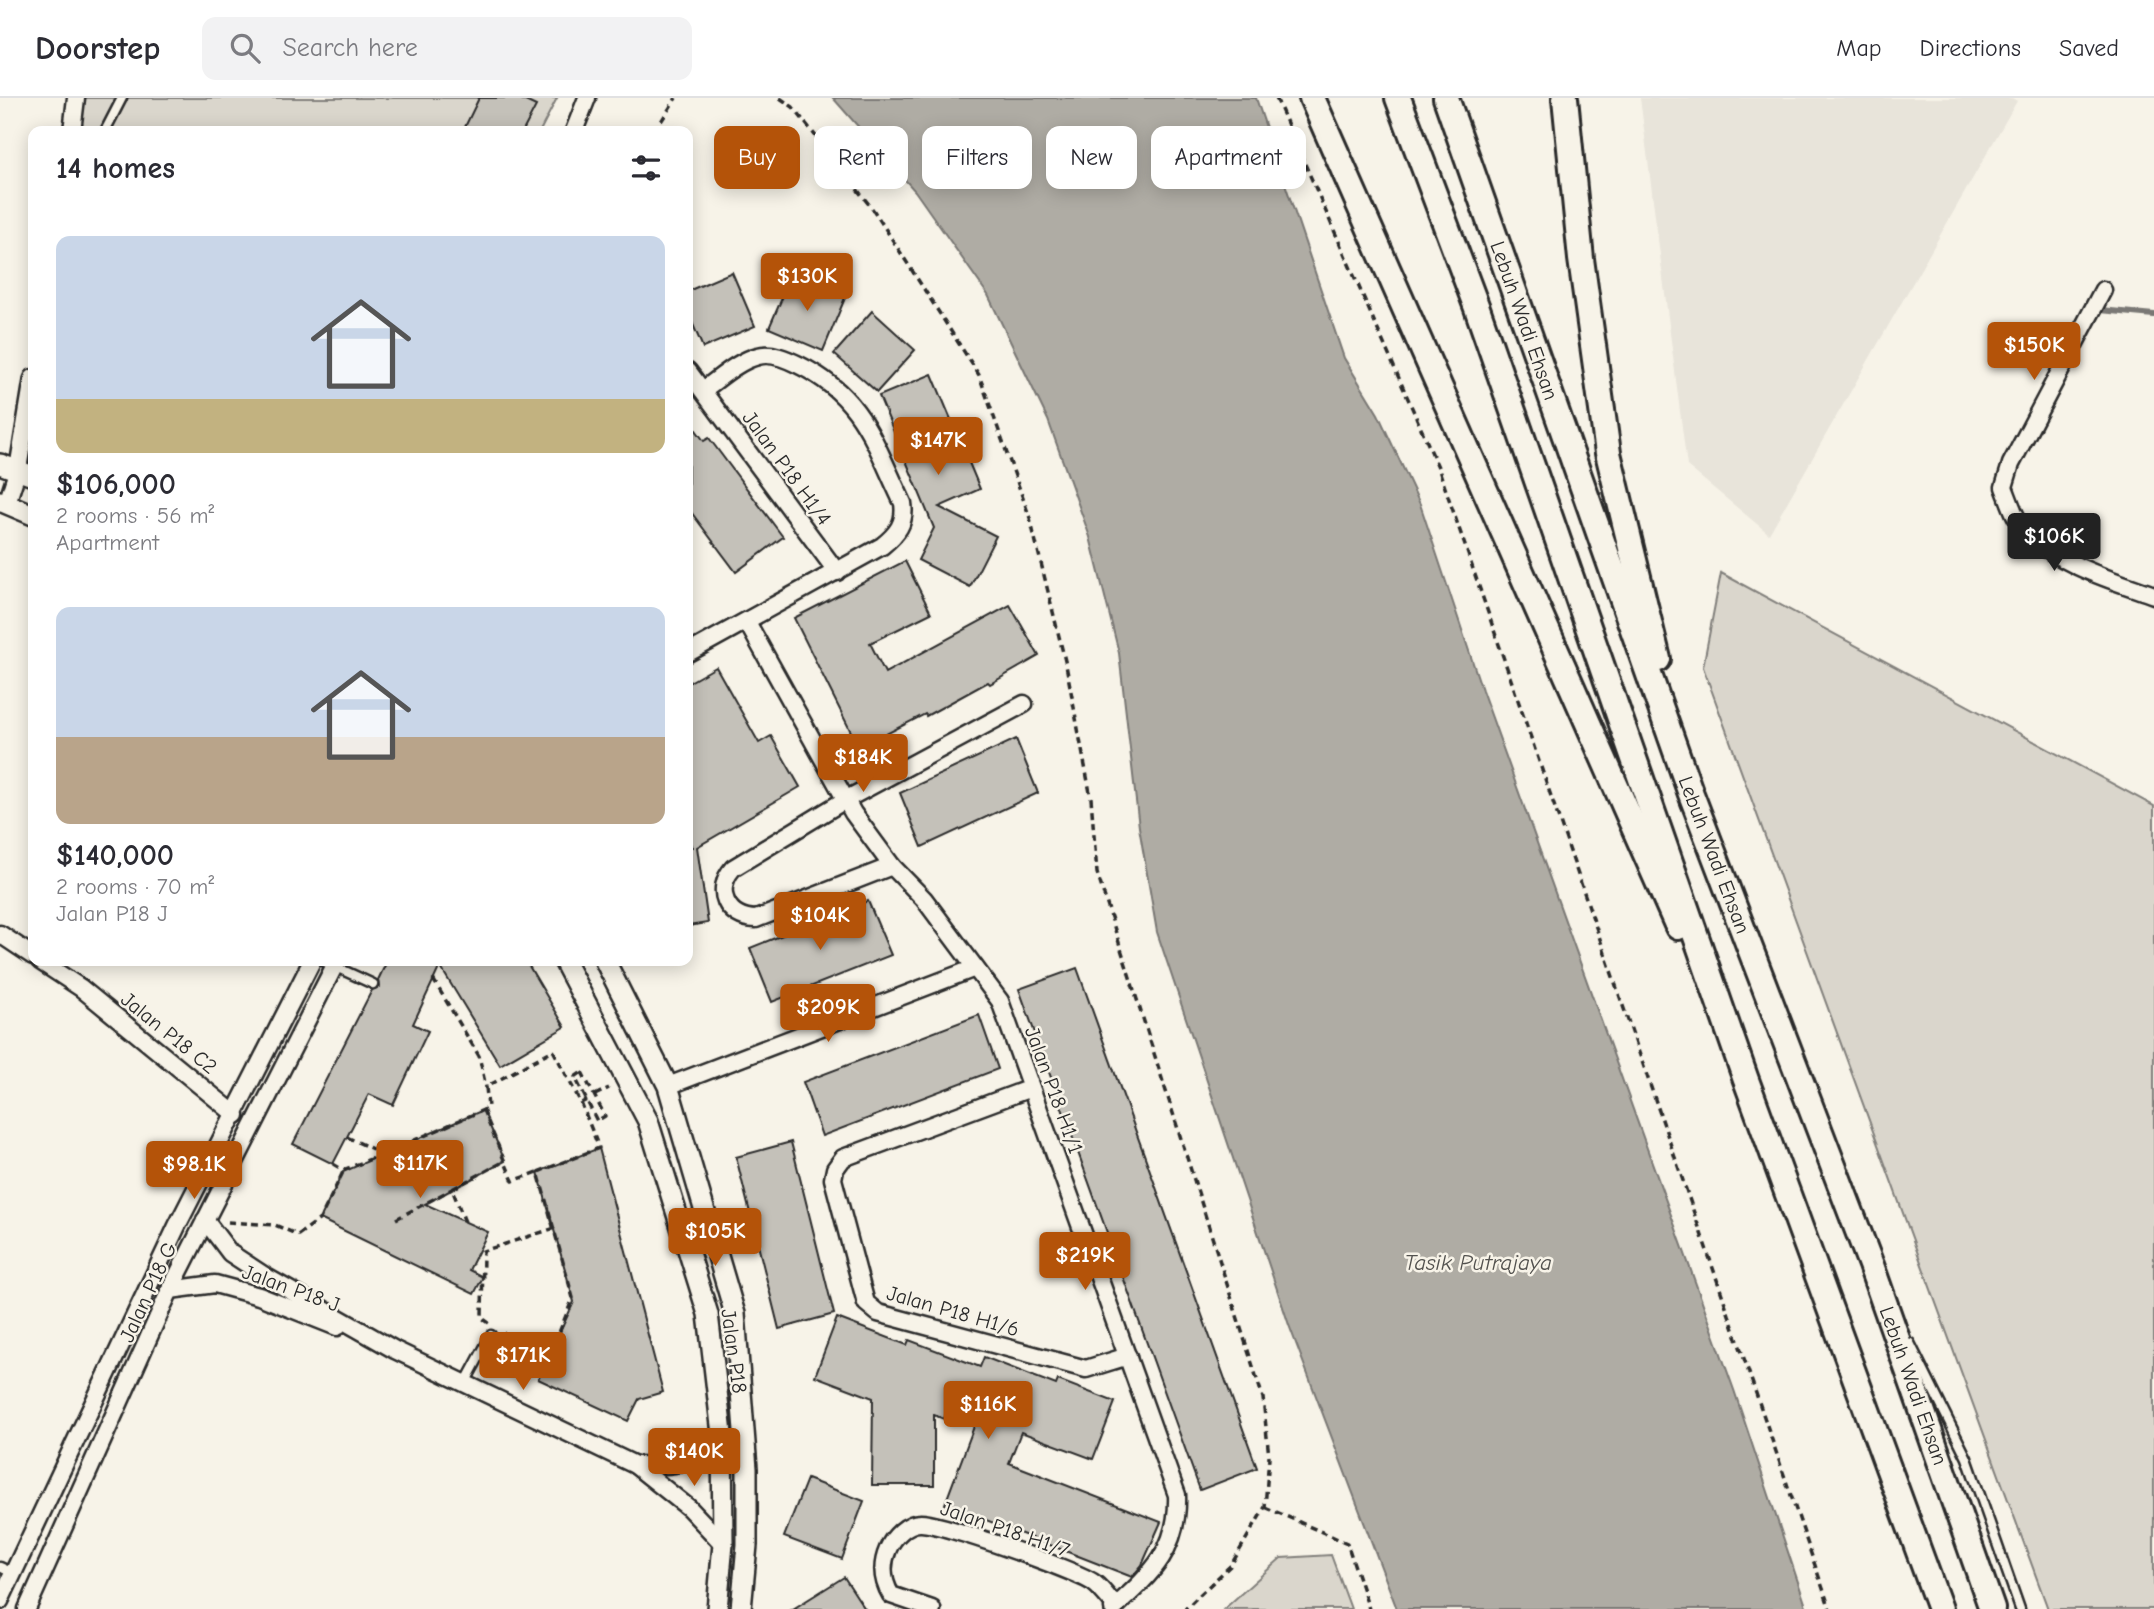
<!DOCTYPE html>
<meta charset="utf-8">
<style>
:root{--surface:#fff;--page:#f2f2f3;--text:#2b2b33;--muted:#7c7c81;--line:#e1e1e2;--accent:#b45309}
body{margin:0;font-family:"Comic Neue",sans-serif;background:var(--page);color:var(--text);height:100vh;display:flex;flex-direction:column;font-size:26px;white-space:nowrap}
*{box-sizing:border-box;margin:0}
p{font-size:23px;color:var(--muted)}
.icon{flex:none;width:38px;height:38px;fill:none;stroke:currentColor;stroke-width:2;stroke-linecap:round;stroke-linejoin:round}
.map{position:relative;flex:1;overflow:hidden}
.sheet{position:absolute;left:28px;top:28px;width:665px;height:840px;display:flex;flex-direction:column;background:var(--surface);border-radius:14px;box-shadow:0 4px 18px #0003}
.sheet>*{flex:none}
.hud{position:absolute;left:714px;top:28px;width:665px;height:63px;display:flex;gap:14px}
.price{position:absolute;translate:-50% -60px;padding:0 16px;border-radius:7px;background:var(--accent);color:#fff;font-size:23px;line-height:46px;filter:drop-shadow(0 2px 4px #0008)}
.price::after{content:'';position:absolute;left:50%;top:42px;width:21px;height:16px;margin-left:-10px;background:inherit;clip-path:polygon(0 0,100% 0,50% 100%)}
.price.on{background:#222;color:#fff}
ul{padding:0;list-style:none}
li{display:grid;align-content:center;gap:14px;height:371px;padding:0 28px}
li span{display:grid;place-items:center;height:217px;border-radius:14px;color:#555}
li>.icon{margin-inline-start:auto}
span .icon{width:126px;height:126px;fill:#fffc;stroke-width:1}
li b{font-size:30px}
h2{display:flex;justify-content:space-between;align-items:center;height:84px;padding:0 28px;font-size:30px}
.chip{padding:0 24px;border-radius:14px;background:var(--surface);box-shadow:0 4px 18px #0003;font-size:24px;line-height:63px}
.chip.on{background:var(--accent);color:#fff}
header{display:flex;align-items:center;gap:42px;box-sizing:border-box;height:98px;padding:0 35px;background:var(--surface);border-bottom:2px solid var(--line)}
header strong{font-size:33px}
nav{display:flex;gap:38px;margin-inline-start:auto;font-size:24px}
.search{width:490px;height:63px;background:var(--page);display:flex;align-items:center;gap:18px;box-sizing:border-box;padding:0 24px;border-radius:14px;color:var(--muted);font-size:26px}
.map>svg:first-child{display:block}
.built{fill:#e8e4da}
.green{fill:#dad6cc;stroke:#82807c;stroke-width:2}
.water{fill:#afaca4;stroke:#7a7874;stroke-width:2}
.lines{fill:none;stroke-linecap:round;stroke-linejoin:round}
.stream{stroke:#7a7874;stroke-width:6}
.building{fill:#c4c1b9;stroke:#2b2b2b;stroke-width:2}
.service-casing{stroke:#2b2b2b;stroke-width:13}
.minor-casing{stroke:#2b2b2b;stroke-width:21}
.tertiary-casing{stroke:#2b2b2b;stroke-width:24}
.primary-casing{stroke:#2b2b2b;stroke-width:30}
.path{stroke:#2b2b2b;stroke-width:3.5;stroke-dasharray:7 5;stroke-linecap:butt}
.service{stroke:#f7f3e8;stroke-width:8}
.minor{stroke:#f7f3e8;stroke-width:16}
.tertiary{stroke:#f7f3e8;stroke-width:19}
.primary{stroke:#f7f3e8;stroke-width:24}
.labels{text-anchor:middle;dominant-baseline:central;stroke-width:5;stroke-linejoin:round;paint-order:stroke}
.street-label{font-size:21px;fill:#2b2b2b;stroke:#f7f3e8}
.water-label{font-size:23px;font-style:italic;fill:#53524f;stroke:#f7f3e8}
</style>
<header>
<strong>Doorstep</strong>
<div class="search"><svg class="icon" aria-label="search" viewBox="0 0 24 24"><circle cx="10" cy="10" r="6"/><path d="M15 15l6 6"/></svg>Search here</div>
<nav><a>Map</a><a>Directions</a><a>Saved</a></nav>
</header>
<div class="map">
<svg width="2154" height="1511" viewBox="0 0 2154 1511">
<rect width="100%" height="100%" fill="#f7f3e8"/>
<filter id="ink" filterUnits="userSpaceOnUse"><feTurbulence type="fractalNoise" baseFrequency=".0143" numOctaves="2"/><feDisplacementMap in="SourceGraphic" scale="14" xChannelSelector="R" yChannelSelector="G"/><feConvolveMatrix kernelMatrix="1 2 1 2 8 2 1 2 1" color-interpolation-filters="sRGB"/></filter>
<g filter="url(#ink)">
<!-- built -->
<polygon class="built" points="1640,0 2012,0 2017,3 1769,436 1687,368"/>
<!-- green -->
<g class="green">
<polygon points="83,0 557,0 540,33 77,33"/>
<polygon points="1721,475 2154,708 2154,1511 2048,1511 1703,569"/>
<polygon points="1331,1457 1351,1511 1224,1511 1281,1460"/>
</g>
<!-- water -->
<polygon class="water" points="833,0 1256,0 1344,260 1378,316 1420,406 1482,592 1734,1292 1807,1511 1397,1511 1289,1227 1157,834 1139,729 1119,555 1090,439 1048,322 988,197 915,93"/>
<g class="lines">
<!-- stream -->
<polyline class="stream" points="2100,212 2154,217"/>
</g>
<!-- building -->
<g class="building">
<polygon points="479,0 519,0 536,8 523,33 463,33"/>
<polygon points="732,174 755,228 703,250 688,215 688,193"/>
<polygon points="792,177 845,200 823,253 769,230"/>
<polygon points="872,213 915,252 877,294 834,256"/>
<polygon points="932,276 980,391 939,409 996,438 970,489 918,462 934,430 879,298"/>
<polygon points="688,321 704,343 709,340 783,439 736,474 688,410"/>
<polygon points="905,463 931,515 870,545 885,575 1010,507 1039,558 990,586 988,584 926,618 925,616 859,650 794,520"/>
<polygon points="716,569 759,645 771,638 800,689 697,749 708,825 688,828 688,749 692,749 688,742 688,585"/>
<polygon points="1016,641 1038,695 922,749 900,695"/>
<polygon points="868,803 891,857 772,904 750,850"/>
<polygon points="387,863 526,863 565,929 500,967 440,868 413,926 428,933 393,1007 369,996 333,1066 293,1046 372,892 379,889 378,882"/>
<polygon points="1077,870 1257,1370 1200,1392 1019,891"/>
<polygon points="979,917 998,971 822,1038 803,984"/>
<polygon points="483,1012 505,1063 425,1106 488,1134 469,1172 483,1179 474,1196 320,1121 343,1074"/>
<polygon points="791,1044 834,1216 779,1231 736,1059"/>
<polygon points="599,1050 663,1294 639,1301 628,1323 538,1281 574,1204 538,1074"/>
<polygon points="837,1220 907,1247 909,1242 980,1269 984,1259 1056,1287 1058,1282 1115,1304 1093,1361 1021,1334 1009,1365 1161,1424 1142,1467 1132,1479 945,1406 976,1323 948,1312 944,1321 934,1317 934,1387 872,1387 873,1300 815,1278"/>
<polygon points="807,1381 864,1403 842,1461 784,1439"/>
<polygon points="844,1479 865,1511 793,1511"/>
</g>
<g class="lines">
<!-- service casing -->
<g class="service-casing">
<g id="service">
<polyline points="105,33 122,0"/>
<polyline points="323,863 373,886"/>
<polyline points="1910,1245 1967,1360 2020,1511"/>
<polyline points="464,1287 491,1237"/>
<polyline points="0,1469 13,1475"/>
</g>
</g>
<!-- minor casing -->
<g class="minor-casing">
<g id="minor">
<polyline points="72,33 76,0"/>
<polyline points="574,33 587,0"/>
<path d="M2103,192l-92,174 -7,23c6,15 11,33 22,44 32,34 86,49 128,64"/>
<polyline points="688,273 837,474"/>
<polyline points="7,405 18,371 33,280"/>
<path d="M747,524l106,191 39,53 32,33 76,102 177,494c2,55 -26,79 -64,114"/>
<path d="M688,555l194,-107c15,-12 24,-23 21,-43 -29,-60 -40,-107 -104,-138 -12,-6 -28,-13 -41,-9 -20,5 -38,22 -55,34"/>
<path d="M892,768l-136,53c-30,-1 -42,-29 -23,-51l112,-68 179,-96"/>
<polyline points="0,836 33,858"/>
<polyline points="40,863 81,890 236,1017"/>
<polyline points="668,988 975,870"/>
<polyline points="1031,990 843,1060 835,1071 833,1081 866,1205 878,1215 1086,1271 1128,1258"/>
<polyline points="205,1122 230,1155 268,1180 395,1252 635,1367 689,1410 723,1446"/>
<polyline points="170,1192 215,1186 259,1198 337,1229"/>
<path d="M635,1367c43,1 57,1 87,-31"/>
<polyline points="0,1503 177,1128 312,863"/>
<polyline points="27,1511 170,1192 337,863"/>
<path d="M932,1511l-41,-14c-9,-15 -10,-30 -3,-46 5,-12 19,-26 32,-26 20,-1 157,48 174,60 8,6 15,16 22,24"/>
</g>
</g>
<!-- tertiary casing -->
<g class="tertiary-casing">
<g id="tertiary">
<polyline points="0,366 33,378"/>
<polyline points="0,403 33,417"/>
<polyline points="564,863 648,1023 708,1216 722,1336 723,1446 717,1511"/>
<polyline points="605,863 668,988 735,1216 747,1371 747,1447 741,1511"/>
</g>
</g>
<!-- primary casing -->
<g class="primary-casing">
<g id="primary">
<polyline points="1312,0 1678,829"/>
<polyline points="1398,0 1477,210 1746,982 1940,1511"/>
<path id="s1" d="M1446,0l245,696 180,471 121,344"/>
<polyline points="1565,0 1581,161 1608,355 1658,561"/>
</g>
</g>
<!-- path -->
<g class="path">
<polyline points="780,0 793,9 874,113 979,277 1030,420 1066,567 1091,700 1097,775 1263,1300 1269,1359 1265,1409 1231,1467 1185,1511"/>
<polyline points="1276,0 1438,369 1830,1511"/>
<polyline points="655,33 676,0"/>
<polyline points="433,881 479,958 486,989"/>
<polygon points="582,974 605,1018 597,1023 575,979"/>
<polyline points="595,997 609,990"/>
<polyline points="483,1012 513,1083 538,1074 573,1200 554,1247 504,1235"/>
<polyline points="347,1039 383,1056 483,1012 488,1009 486,989 553,952 581,1005 587,1002"/>
<polyline points="333,1066 343,1072 383,1056"/>
<polyline points="538,1074 599,1050 581,1005"/>
<polyline points="396,1121 452,1091"/>
<polyline points="228,1124 275,1127 298,1137 320,1121 343,1074"/>
<polyline points="465,1124 452,1091 505,1063"/>
<polyline points="489,1225 482,1220 483,1153 555,1130"/>
<polyline points="1265,1409 1347,1445 1369,1511"/>
</g>
<!-- service -->
<use href="#service" class="service"/>
<!-- minor -->
<use href="#minor" class="minor"/>
<!-- tertiary -->
<use href="#tertiary" class="tertiary"/>
<!-- primary -->
<use href="#primary" class="primary"/>
</g>
</g>
<g class="labels">
<!-- street labels -->
<g class="street-label">
<text stroke="none"><textPath href="#s1" startOffset="236">Lebuh Wadi Ehsan</textPath></text>
<text transform="translate(787 370) rotate(54)">Jalan P18 H1/4</text>
<text stroke="none"><textPath href="#s1" startOffset="803">Lebuh Wadi Ehsan</textPath></text>
<text transform="translate(169 935) rotate(39)">Jalan P18 C2</text>
<text transform="translate(1054 992) rotate(70)">Jalan P18 H1/1</text>
<text transform="translate(291 1190) rotate(20)">Jalan P18 J</text>
<text transform="translate(148 1194) rotate(-65)">Jalan P18 G</text>
<text transform="translate(953 1213) rotate(16)">Jalan P18 H1/6</text>
<text transform="translate(734 1253) rotate(82)">Jalan P18</text>
<text stroke="none"><textPath href="#s1" startOffset="1370">Lebuh Wadi Ehsan</textPath></text>
<text transform="translate(1005 1431) rotate(19)">Jalan P18 H1/7</text>
</g>
<!-- water labels -->
<g class="water-label">
<text x="1478" y="1164">Tasik Putrajaya</text>
</g>
</g>
</svg>
<b class="price" style="left:807px;top:215px">$130K</b>
<b class="price" style="left:2034px;top:284px">$150K</b>
<b class="price" style="left:938px;top:379px">$147K</b>
<b class="price on" style="left:2054px;top:475px">$106K</b>
<b class="price" style="left:863px;top:696px">$184K</b>
<b class="price" style="left:820px;top:854px">$104K</b>
<b class="price" style="left:828px;top:946px">$209K</b>
<b class="price" style="left:420px;top:1102px">$117K</b>
<b class="price" style="left:194px;top:1103px">$98.1K</b>
<b class="price" style="left:715px;top:1170px">$105K</b>
<b class="price" style="left:1085px;top:1194px">$219K</b>
<b class="price" style="left:523px;top:1294px">$171K</b>
<b class="price" style="left:988px;top:1343px">$116K</b>
<b class="price" style="left:694px;top:1390px">$140K</b>
<div class="hud">
<a class="chip on">Buy</a>
<a class="chip">Rent</a>
<a class="chip">Filters</a>
<a class="chip">New</a>
<a class="chip">Apartment</a>
</div>
<section class="sheet">
<h2>14 homes<svg class="icon" aria-label="filters" viewBox="0 0 24 24"><path d="M4 7h16M4 17h16"/><circle cx="9" cy="7" r="2"/><circle cx="15" cy="17" r="2"/></svg></h2>
<ul>
<li><span style="background:linear-gradient(#c9d6e8 75%,#c2b280 0)"><svg class="icon" aria-label="home" viewBox="0 0 24 24"><path d="M3 11l9-7 9 7M6 9v11h12V9"/></svg></span><div><b>$106,000</b><p>2 rooms · 56 m²</p><p>Apartment</p></div></li>
<li><span style="background:linear-gradient(#c9d6e8 60%,#b9a48a 0)"><svg class="icon" aria-label="home" viewBox="0 0 24 24"><path d="M3 11l9-7 9 7M6 9v11h12V9"/></svg></span><div><b>$140,000</b><p>2 rooms · 70 m²</p><p>Jalan P18 J</p></div></li>
</ul>
</section>
</div>
